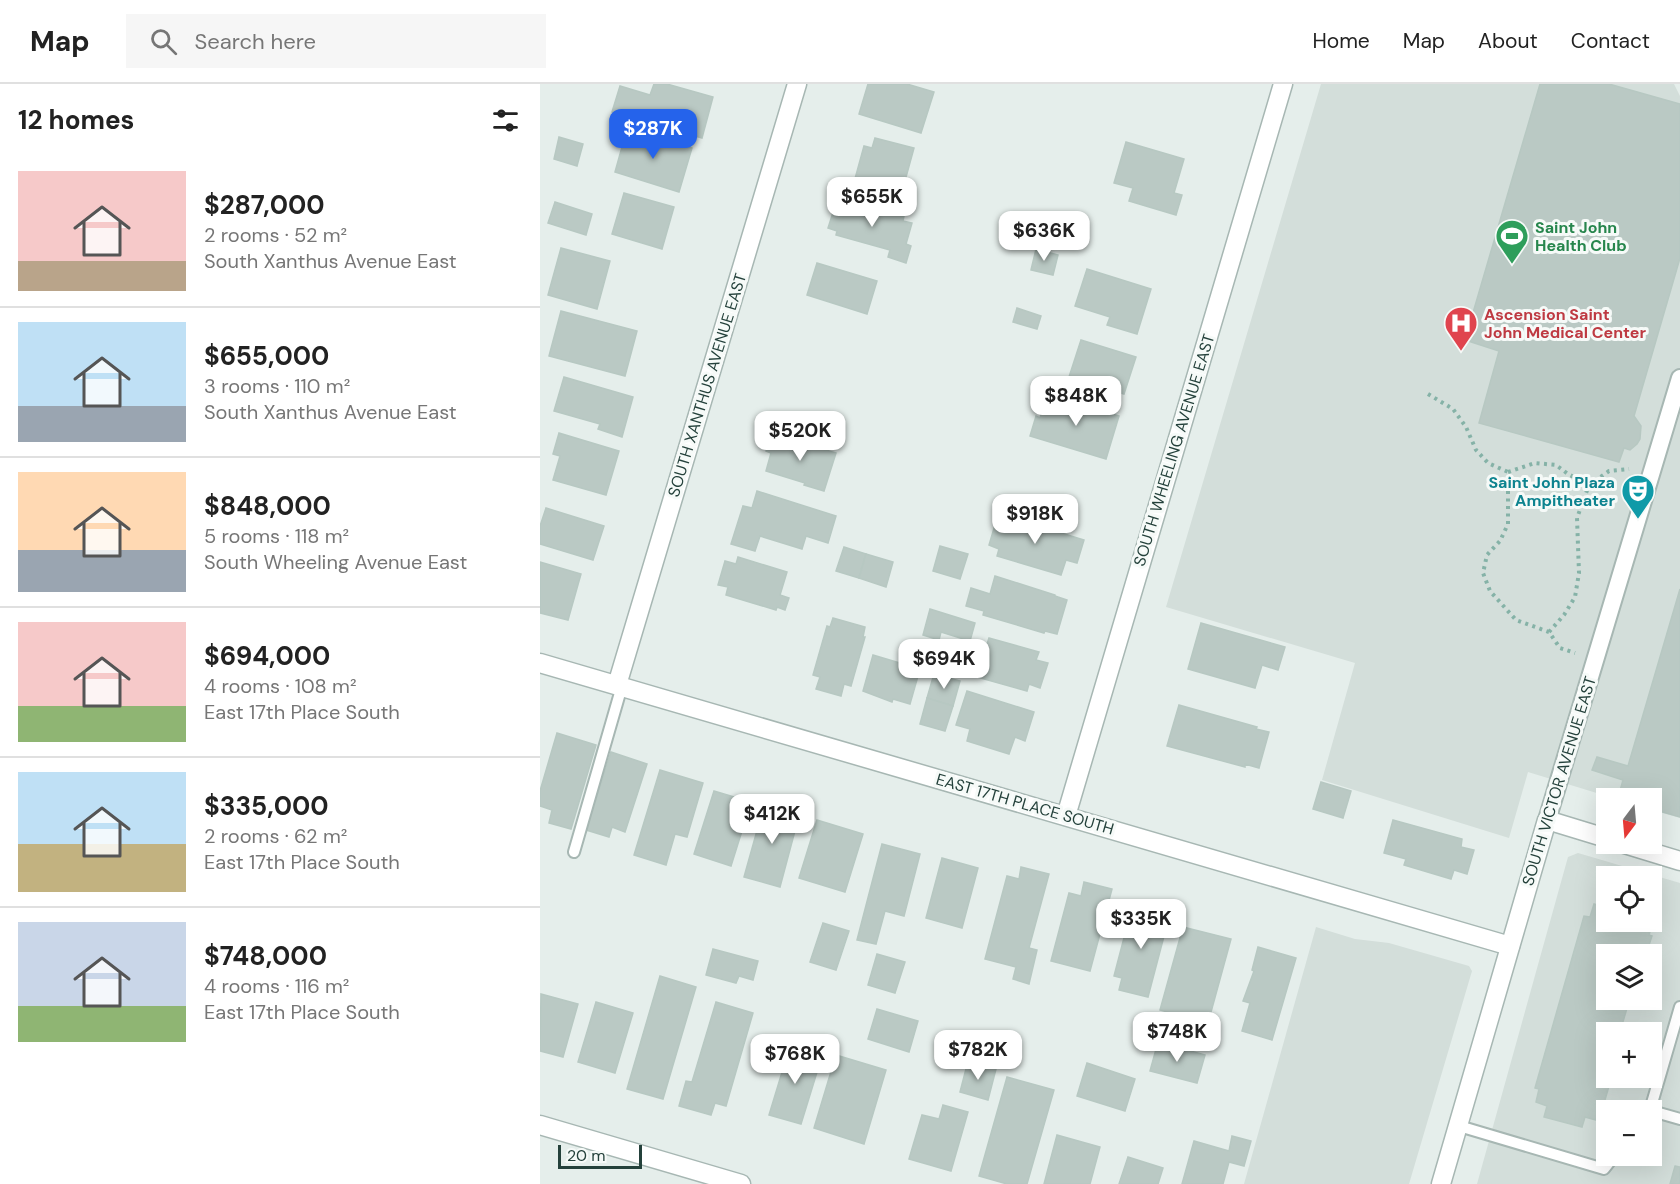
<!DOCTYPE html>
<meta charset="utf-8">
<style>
:root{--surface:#fff;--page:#f6f6f6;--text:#222;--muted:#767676;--line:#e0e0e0;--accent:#2563eb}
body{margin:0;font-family:"DM Sans",sans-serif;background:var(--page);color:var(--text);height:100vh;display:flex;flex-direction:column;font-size:22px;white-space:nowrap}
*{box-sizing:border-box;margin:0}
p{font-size:20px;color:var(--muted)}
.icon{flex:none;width:33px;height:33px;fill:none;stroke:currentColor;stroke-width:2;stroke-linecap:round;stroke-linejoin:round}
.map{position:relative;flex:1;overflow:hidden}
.drawer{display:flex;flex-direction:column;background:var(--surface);width:540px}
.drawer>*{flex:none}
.needle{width:39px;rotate:196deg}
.controls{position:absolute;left:1056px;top:704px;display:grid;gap:12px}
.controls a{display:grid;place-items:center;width:66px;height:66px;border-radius:0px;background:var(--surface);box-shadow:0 6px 24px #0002;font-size:30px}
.scale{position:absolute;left:18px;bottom:15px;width:84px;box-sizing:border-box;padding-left:6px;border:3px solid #24413b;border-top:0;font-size:16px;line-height:21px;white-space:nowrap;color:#24413b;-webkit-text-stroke:4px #f6faf8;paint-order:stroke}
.price{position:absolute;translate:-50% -51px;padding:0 14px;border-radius:12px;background:#fff;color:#222;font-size:20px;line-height:39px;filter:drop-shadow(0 2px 3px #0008)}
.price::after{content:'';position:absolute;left:50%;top:36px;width:18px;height:14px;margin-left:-9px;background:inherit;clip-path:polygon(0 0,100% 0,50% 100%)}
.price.current{background:var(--accent);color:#fff}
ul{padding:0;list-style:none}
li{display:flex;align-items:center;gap:18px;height:150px;padding:0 18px}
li+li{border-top:2px solid var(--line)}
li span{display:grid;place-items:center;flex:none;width:168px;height:120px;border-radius:0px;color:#555}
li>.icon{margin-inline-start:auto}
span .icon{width:72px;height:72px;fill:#fffc;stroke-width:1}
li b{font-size:26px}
h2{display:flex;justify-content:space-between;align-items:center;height:72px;padding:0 18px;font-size:26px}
header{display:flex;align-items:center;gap:36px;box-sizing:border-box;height:84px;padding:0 30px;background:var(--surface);border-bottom:2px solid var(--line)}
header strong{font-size:28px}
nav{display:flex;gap:33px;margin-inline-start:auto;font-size:21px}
.search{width:420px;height:54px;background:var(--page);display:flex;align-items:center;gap:15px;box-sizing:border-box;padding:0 21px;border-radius:0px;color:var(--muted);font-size:22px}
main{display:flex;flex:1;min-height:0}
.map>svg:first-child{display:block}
.built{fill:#d3deda;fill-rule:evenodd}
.building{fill:#bac9c4;stroke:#b7c8c2;stroke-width:1.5}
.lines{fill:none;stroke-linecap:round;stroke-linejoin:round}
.service-casing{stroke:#a7b7b3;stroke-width:14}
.pedestrian-casing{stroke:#a7b7b3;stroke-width:20}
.minor-casing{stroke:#a7b7b3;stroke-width:21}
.path{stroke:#85b2a7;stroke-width:4;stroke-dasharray:3 4.5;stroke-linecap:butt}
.service{stroke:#fff;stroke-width:10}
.pedestrian{stroke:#fff;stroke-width:16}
.minor{stroke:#fff;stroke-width:18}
.labels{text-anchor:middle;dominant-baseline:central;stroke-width:6;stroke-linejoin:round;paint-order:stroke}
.leisure-label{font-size:16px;font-weight:bold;fill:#27864d;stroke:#f6faf8;text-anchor:start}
.health-label{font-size:16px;font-weight:bold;fill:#be3a42;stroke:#f6faf8;text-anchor:start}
.street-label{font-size:16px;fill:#24413b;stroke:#f6faf8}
.culture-label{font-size:16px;font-weight:bold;fill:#0d838f;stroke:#f6faf8;text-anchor:end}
</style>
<header>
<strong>Map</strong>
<div class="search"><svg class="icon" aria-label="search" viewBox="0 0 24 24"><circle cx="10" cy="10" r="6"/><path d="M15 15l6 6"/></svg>Search here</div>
<nav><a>Home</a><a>Map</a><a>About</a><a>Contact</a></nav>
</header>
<main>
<section class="drawer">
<h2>12 homes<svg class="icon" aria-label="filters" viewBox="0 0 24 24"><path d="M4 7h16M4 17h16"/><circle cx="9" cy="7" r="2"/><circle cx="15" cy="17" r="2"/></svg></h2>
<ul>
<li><span style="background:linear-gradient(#f6c9c9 75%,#b9a48a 0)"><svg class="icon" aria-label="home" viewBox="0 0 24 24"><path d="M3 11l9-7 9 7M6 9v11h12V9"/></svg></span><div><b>$287,000</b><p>2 rooms · 52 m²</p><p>South Xanthus Avenue East</p></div></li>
<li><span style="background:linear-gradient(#bfe0f5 70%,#9aa5b1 0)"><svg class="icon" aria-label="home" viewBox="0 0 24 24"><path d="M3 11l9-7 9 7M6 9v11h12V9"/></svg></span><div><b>$655,000</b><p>3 rooms · 110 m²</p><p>South Xanthus Avenue East</p></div></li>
<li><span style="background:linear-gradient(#ffd9b3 65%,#9aa5b1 0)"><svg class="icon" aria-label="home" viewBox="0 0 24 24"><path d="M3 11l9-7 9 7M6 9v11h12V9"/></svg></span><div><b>$848,000</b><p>5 rooms · 118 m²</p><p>South Wheeling Avenue East</p></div></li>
<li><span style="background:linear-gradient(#f6c9c9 70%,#8fb573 0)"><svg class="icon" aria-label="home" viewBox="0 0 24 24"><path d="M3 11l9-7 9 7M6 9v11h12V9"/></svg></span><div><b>$694,000</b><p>4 rooms · 108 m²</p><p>East 17th Place South</p></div></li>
<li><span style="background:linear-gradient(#bfe0f5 60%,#c2b280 0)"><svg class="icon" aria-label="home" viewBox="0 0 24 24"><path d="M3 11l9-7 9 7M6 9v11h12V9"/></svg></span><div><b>$335,000</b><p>2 rooms · 62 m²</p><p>East 17th Place South</p></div></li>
<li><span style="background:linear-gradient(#c9d6e8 70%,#8fb573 0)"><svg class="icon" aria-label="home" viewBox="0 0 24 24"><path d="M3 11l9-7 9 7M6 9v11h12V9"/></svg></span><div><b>$748,000</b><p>4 rooms · 116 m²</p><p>East 17th Place South</p></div></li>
</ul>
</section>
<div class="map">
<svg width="1140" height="1100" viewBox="0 0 1140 1100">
<rect width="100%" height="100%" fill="#e5eeeb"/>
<!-- built -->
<g class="built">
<polygon points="781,0 1134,0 1140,12 1140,734 1112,726 1112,714 1073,714 988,688 969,754 782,696 815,579 626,523"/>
<path d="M1038,769l102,30v301h-203l91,-327zM1066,792h46v45h-46zM1066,870h46v45h-46zM1066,948h46v45h-46zM1066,1026h46v45h-46z"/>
<polygon points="776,843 815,855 849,859 929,882 932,887 869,1100 704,1100"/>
</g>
<!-- building -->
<g class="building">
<polygon points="114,0 127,0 173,13 162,54 72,28 80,2 110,11"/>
<polygon points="328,0 367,0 394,8 381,49 319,30"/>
<polygon points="1000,0 1069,0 1140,20 1140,174 1094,332 1101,342 1100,355 1097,360 1090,366 1084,364 1079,378 939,339 959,267 925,256"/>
<polygon points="87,45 152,64 139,108 75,88"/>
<polygon points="19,53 43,60 37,82 14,75"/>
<polygon points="335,54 374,64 360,115 313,102 324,62 332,64"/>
<polygon points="586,58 644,75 634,109 642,111 636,131 589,117 593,104 574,99"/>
<polygon points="84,109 134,123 122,165 72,150"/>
<polygon points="307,115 364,132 363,137 372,139 366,160 371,162 366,179 348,173 350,166 296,151 297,147 288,144 297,116 306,119"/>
<polygon points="15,118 52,130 46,151 8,139"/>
<polygon points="21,164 70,177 57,225 8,211"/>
<polygon points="496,165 518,171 513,191 491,186"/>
<polygon points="277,179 337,197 327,230 267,211"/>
<polygon points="547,185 611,205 597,250 567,241 570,233 535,222"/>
<polygon points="477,224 501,232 497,245 473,238"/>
<polygon points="21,227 97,247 85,292 9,272"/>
<polygon points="541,256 596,273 584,310 529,293"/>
<polygon points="24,293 93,313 82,353 58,345 60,340 14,327"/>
<polygon points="510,311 579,332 566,375 490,352 496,332 500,334 503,324 506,325"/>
<polygon points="19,349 79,367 66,411 13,396 20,372 13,370"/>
<polygon points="231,350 296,369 284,407 264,401 265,399 226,387 231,369 226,367"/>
<polygon points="217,407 296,432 288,459 266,452 262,465 220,452 215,467 191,460 203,422 212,424"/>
<polygon points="6,424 64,442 53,476 0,460 0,442"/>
<polygon points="469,433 544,456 537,479 526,476 521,491 457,472 459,465 449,461 457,434 467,437"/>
<polygon points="400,462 428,470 420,495 393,487"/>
<polygon points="304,463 326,470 319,494 296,487"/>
<polygon points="326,470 353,478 346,503 319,494"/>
<polygon points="198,473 247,488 240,511 249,514 245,526 237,523 236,526 186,511 188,503 178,501 185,477 196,480"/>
<polygon points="0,478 41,490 28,536 0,529"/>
<polygon points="455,492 515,511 515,512 527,516 517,550 505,547 504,549 443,531 444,527 426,522 431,504 450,510"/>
<polygon points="1140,505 1140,733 1112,725 1112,714 1078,714 1083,696 1052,686 1057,673 1088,682"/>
<polygon points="390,525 435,539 430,557 401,548 399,556 383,551"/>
<polygon points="293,534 325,543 323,553 325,553 311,602 304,600 301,612 276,605 280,593 273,591 287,542 290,543"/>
<polygon points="661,539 745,563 738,586 722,581 715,604 648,585"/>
<polygon points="449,554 499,568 496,576 508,579 500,604 489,600 487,607 437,593 440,583 430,581 435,563 445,566"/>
<polygon points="333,571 380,585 370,620 353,615 352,618 323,607"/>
<polygon points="394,590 420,597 413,622 387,614"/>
<polygon points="427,607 494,628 485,657 475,653 469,670 427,657 430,645 416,641"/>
<polygon points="387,614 413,622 405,647 380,640"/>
<polygon points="639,621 717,643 716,645 729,648 719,684 705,680 705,683 627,662"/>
<polygon points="17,649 56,661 31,745 9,739 12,726 0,722 0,707"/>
<polygon points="71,668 107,680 85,748 72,743 69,753 46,746"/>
<polygon points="120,686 163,699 147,753 135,750 126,781 94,771"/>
<polygon points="781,698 811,707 803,734 773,725"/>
<polygon points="174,707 211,718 191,782 154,770"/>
<polygon points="225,718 260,728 240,803 204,793"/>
<polygon points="277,736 323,750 305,808 259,794"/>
<polygon points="853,736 922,755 921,763 934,766 927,790 914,786 911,795 864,781 866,775 844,769"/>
<polygon points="342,760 380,770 364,832 345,827 336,860 317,856"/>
<polygon points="402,774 438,784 422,844 386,834"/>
<polygon points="481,783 509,790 489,864 497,866 489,900 473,895 476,883 445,875 467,792 479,795"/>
<polygon points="544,798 572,805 550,887 511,877 529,809 541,812"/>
<polygon points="1066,814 1066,837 1113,837 1109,851 1112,852 1106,870 1066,870 1066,915 1084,915 1082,923 1087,924 1080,948 1066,948 1066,979 1062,994 1067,996 1066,1001 1069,1002 1063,1023 1060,1022 1056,1036 1045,1033 1042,1043 1004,1033 1007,1022 996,1018 999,1005 995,1004 1044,832 1050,833 1054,820 1064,823"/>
<polygon points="603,819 624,825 622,835 628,837 608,913 579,906 582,894 574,892 591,827 600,829"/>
<polygon points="283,839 309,847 296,886 270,878"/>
<polygon points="643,843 691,855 668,939 620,926"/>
<polygon points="718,863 756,874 732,956 702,947 710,919 703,917 714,887 712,886"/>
<polygon points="173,865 218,877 213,896 199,892 196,899 166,891"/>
<polygon points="337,870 365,878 355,909 328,901"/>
<polygon points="120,892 156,903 123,1015 87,1005"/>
<polygon points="1,910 38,920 23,973 0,967"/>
<polygon points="56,918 93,929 75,989 38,978"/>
<polygon points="176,918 213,929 186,1022 175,1019 171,1031 139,1022 146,997 152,998"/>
<polygon points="337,925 378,937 369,968 328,955"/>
<polygon points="618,958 665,971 657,999 610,987"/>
<polygon points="250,962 282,972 261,1040 229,1031"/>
<polygon points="296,971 346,986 324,1060 274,1044"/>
<polygon points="428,977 456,985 448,1016 420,1008"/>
<polygon points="547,979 595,995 585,1027 537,1012"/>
<polygon points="467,993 514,1006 487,1100 467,1100 439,1092"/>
<polygon points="403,1021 428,1028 411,1087 369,1075 382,1031 399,1035"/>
<polygon points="517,1051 560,1063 550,1100 504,1100"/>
<polygon points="692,1052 711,1057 704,1082 689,1078 683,1100 642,1100 654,1057 689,1067"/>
<polygon points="588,1073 623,1084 618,1100 579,1100"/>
<polygon points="1135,1082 1140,1083 1140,1100 1130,1100"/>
</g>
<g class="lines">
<!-- service casing -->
<g class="service-casing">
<g id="service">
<polyline points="34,768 82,602"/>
<polyline points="1110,1026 1140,923"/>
<polyline points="1112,1027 1140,1035"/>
<polyline points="919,1042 1064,1085 1075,1071"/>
</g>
</g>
<!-- pedestrian casing -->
<g class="pedestrian-casing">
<polyline id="pedestrian" points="1007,736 1140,294"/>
</g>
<!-- minor casing -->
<g class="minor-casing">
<g id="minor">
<polyline points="0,579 970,862"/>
<polyline points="77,601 257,0"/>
<polyline points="526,732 743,0"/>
<polyline points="1081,759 1140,777"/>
<polyline points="0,1041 201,1100"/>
<polyline points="901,1100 1007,736 1066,754"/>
</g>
</g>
<!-- path -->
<g class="path">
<polyline points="888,310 913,325 926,343 936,366 948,379 968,388 968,440 960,457 947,471 943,489 950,507 976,536 1009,548 1020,564 1035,569"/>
<polyline points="968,388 995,379 1016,381 1028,390 1049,401"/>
<polyline points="1009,548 1024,531 1035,513 1039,489 1037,434 1049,401 1069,387 1089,385"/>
</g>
<!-- service -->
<use href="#service" class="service"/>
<!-- pedestrian -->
<use href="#pedestrian" class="pedestrian"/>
<!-- minor -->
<use href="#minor" class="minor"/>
</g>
<!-- icons -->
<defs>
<g id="stadium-pin" transform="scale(1.725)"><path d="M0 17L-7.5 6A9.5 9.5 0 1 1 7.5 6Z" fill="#2e9e5b" stroke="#f6faf8"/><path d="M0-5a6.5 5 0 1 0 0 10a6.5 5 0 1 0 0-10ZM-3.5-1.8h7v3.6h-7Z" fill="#fff"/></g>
<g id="hospital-pin" transform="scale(1.725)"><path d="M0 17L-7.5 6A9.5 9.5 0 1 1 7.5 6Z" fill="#e0444e" stroke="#f6faf8"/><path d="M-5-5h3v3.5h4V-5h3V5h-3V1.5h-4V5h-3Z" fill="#fff"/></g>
<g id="theatre-pin" transform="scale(1.725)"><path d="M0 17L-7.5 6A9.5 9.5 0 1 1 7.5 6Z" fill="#0f9aa8" stroke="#f6faf8"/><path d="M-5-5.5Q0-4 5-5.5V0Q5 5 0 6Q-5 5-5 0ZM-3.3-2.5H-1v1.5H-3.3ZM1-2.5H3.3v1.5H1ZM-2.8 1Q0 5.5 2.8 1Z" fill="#fff"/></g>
</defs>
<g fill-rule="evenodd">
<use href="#stadium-pin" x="972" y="152"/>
<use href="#hospital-pin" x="921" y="239"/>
<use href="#theatre-pin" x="1098" y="407"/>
</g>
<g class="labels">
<!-- leisure labels -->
<g class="leisure-label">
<text x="995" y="143">Saint John<tspan x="995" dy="18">Health Club</tspan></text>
</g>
<!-- health labels -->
<g class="health-label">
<text x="944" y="230">Ascension Saint<tspan x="944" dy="18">John Medical Center</tspan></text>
</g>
<!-- street labels -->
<g class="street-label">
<text transform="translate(167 301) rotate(-73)">SOUTH XANTHUS AVENUE EAST</text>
<text transform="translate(634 366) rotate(-73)">SOUTH WHEELING AVENUE EAST</text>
<text transform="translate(1019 697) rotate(-73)">SOUTH VICTOR AVENUE EAST</text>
<text transform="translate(485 720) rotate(16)">EAST 17TH PLACE SOUTH</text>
</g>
<!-- culture labels -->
<g class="culture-label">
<text x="1075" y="398">Saint John Plaza<tspan x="1075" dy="18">Ampitheater</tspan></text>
</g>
</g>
</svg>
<div class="controls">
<a><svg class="needle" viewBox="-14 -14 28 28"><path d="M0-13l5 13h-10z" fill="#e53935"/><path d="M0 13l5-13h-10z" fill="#767676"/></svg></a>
<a><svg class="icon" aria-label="locate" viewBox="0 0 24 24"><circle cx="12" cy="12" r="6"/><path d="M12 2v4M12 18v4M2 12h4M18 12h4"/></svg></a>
<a><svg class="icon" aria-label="layers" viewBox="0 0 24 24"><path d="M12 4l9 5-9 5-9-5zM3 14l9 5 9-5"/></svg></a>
<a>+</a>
<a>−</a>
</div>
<div class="scale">20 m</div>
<b class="price current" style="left:113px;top:76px">$287K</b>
<b class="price" style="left:332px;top:144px">$655K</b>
<b class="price" style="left:504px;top:178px">$636K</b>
<b class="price" style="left:536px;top:343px">$848K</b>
<b class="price" style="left:260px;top:378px">$520K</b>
<b class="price" style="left:495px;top:461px">$918K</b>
<b class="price" style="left:404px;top:606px">$694K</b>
<b class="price" style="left:232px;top:761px">$412K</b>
<b class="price" style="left:601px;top:866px">$335K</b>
<b class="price" style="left:637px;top:979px">$748K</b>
<b class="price" style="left:438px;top:997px">$782K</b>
<b class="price" style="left:255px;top:1001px">$768K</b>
</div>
</main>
